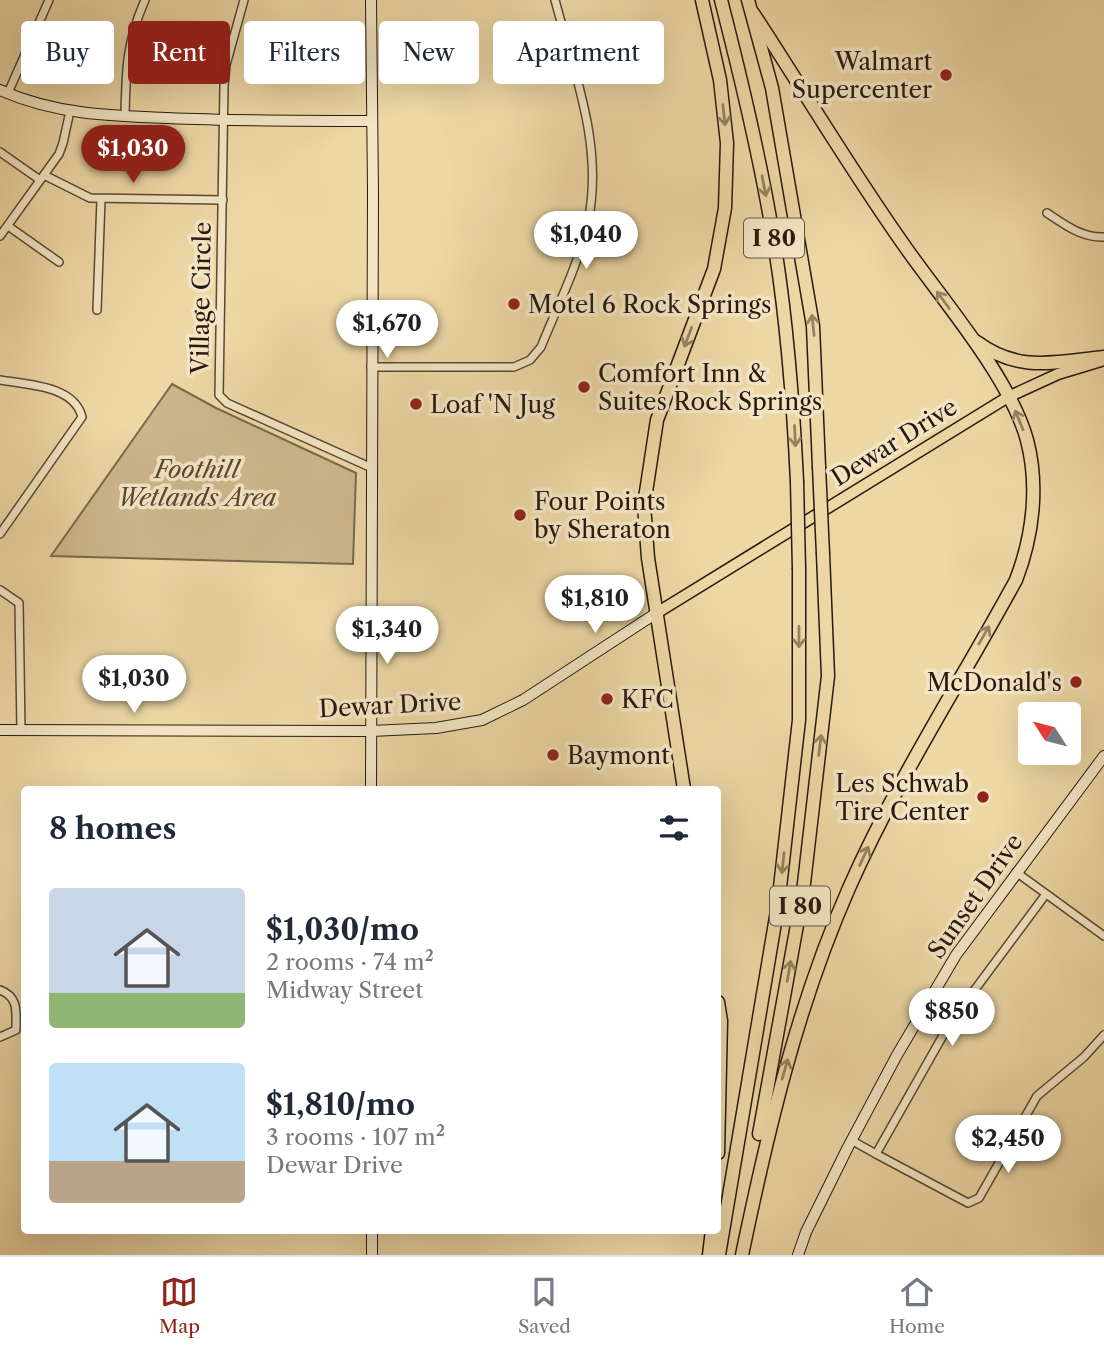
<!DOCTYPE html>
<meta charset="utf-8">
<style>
:root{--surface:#fff;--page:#f2f2f3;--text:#1f2937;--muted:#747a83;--line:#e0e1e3;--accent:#8f2418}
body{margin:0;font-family:"Libre Caslon Text",serif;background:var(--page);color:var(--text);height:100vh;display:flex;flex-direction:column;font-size:26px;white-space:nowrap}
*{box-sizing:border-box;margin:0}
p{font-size:23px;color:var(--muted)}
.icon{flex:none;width:38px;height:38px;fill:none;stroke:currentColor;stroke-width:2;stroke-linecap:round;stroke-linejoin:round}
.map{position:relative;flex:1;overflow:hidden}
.details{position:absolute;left:21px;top:786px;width:700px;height:448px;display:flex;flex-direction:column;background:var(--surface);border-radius:7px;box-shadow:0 7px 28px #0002}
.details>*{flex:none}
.hud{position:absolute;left:21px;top:21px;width:700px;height:63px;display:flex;gap:14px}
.needle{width:46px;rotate:306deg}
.controls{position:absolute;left:1018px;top:702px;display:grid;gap:14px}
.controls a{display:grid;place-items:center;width:63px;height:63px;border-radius:7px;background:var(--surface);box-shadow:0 7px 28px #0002;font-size:35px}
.price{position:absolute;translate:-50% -60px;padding:0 16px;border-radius:24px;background:#fff;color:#222;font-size:23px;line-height:46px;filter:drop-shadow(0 2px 4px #0008)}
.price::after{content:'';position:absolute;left:50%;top:42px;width:21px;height:16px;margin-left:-10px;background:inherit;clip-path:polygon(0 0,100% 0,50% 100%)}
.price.on{background:var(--accent);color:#fff}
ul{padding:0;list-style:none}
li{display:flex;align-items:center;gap:21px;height:175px;padding:0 28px}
li span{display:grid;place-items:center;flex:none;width:196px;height:140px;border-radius:7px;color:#555}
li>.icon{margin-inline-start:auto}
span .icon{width:84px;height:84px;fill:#fffc;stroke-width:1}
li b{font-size:30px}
h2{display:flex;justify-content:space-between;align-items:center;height:84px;padding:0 28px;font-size:30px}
.tag{padding:0 24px;border-radius:7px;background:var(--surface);box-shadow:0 7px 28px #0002;font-size:24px;line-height:63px}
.tag.on{background:var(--accent);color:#fff}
.menu{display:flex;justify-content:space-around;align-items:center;height:98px;border-top:2px solid var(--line);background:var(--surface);font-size:19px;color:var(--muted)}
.menu a{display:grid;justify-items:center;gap:4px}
.menu .on{color:var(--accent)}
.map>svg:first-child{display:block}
.green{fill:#ccb78c;stroke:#7a684e;stroke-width:2}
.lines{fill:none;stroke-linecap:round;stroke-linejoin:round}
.street-casing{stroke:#594835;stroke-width:10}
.secondary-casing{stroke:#281910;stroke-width:12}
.primary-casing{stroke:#281910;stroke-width:13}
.highway-casing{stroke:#281910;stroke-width:15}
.street{stroke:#f3e5c4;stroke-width:7}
.secondary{stroke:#f3e5c4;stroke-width:10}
.primary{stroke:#edd7a5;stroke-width:10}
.highway{stroke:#edd7a5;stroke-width:12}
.highway-bridge-casing{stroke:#281910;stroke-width:15;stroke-linecap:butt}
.highway-bridge{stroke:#edd7a5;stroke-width:12}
.oneway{stroke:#948262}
.poi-dot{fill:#8f2418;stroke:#f3e5c4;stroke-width:2.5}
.labels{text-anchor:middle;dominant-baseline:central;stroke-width:7;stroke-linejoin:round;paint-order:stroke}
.shield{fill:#f3e5c4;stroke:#655646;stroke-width:2}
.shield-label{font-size:23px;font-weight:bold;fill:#281910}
.poi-label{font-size:24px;fill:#281910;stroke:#f3e5c4;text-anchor:start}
.street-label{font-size:24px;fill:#281910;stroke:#f3e5c4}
.park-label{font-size:24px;font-style:italic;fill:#594835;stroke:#f3e5c4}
</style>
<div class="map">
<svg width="1104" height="1255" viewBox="0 0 1104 1255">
<rect width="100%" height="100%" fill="#edd7a5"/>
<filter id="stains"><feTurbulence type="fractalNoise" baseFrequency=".00286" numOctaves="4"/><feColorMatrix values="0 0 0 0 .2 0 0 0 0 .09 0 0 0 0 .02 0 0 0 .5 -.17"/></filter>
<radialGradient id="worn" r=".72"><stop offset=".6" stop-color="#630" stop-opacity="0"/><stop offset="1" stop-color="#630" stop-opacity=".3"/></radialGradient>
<!-- green -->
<polygon class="green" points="172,384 216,408 356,473 353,564 51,556"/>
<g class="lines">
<!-- street casing -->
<g class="street-casing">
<g id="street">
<polyline points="244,0 226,65 224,86 219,395 227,403 372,468"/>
<polyline points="8,93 49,0"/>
<path d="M125,116c1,-45 1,-73 20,-116"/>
<polyline points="0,152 40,180"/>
<polyline points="44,175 90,198 223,200"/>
<path d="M1047,213c18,12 35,25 57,24"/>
<polyline points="8,226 59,262"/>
<polyline points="0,236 59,154 63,143 70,111"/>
<polyline points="97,310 101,199"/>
<path d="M371,367h143l16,-7 11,-13c16,-40 38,-83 47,-126 16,-74 -14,-149 -33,-221"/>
<path d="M0,380c27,5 74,5 82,37l-82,117"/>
<polyline points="0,590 19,603 21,731"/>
<polyline points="1016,872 1104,936"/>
<path d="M0,990c19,7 16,22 16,40l-16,7"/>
<polyline points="919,1017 945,1032"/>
<polyline points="851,1140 876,1154 950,1023 1046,894"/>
<polyline points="876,1154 968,1203 979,1198 1037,1096 1084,1057 1104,1035"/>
</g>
</g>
<!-- secondary casing -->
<g class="secondary-casing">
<g id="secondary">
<polyline points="371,0 373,192 371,789"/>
<path d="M0,90c54,24 109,26 167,28 68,3 136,3 204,3"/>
<polyline points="0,730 371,731 436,728 482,720 523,700 655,614"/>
<polyline points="372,1230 372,1255"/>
<polyline points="798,1255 806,1232 848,1147 897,1055 956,955 1104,756"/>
</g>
</g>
<!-- primary casing -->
<g class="primary-casing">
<polyline id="primary" points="655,614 1008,397 1058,374 1101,361"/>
</g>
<!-- highway casing -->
<g class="highway-casing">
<g id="highway">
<path d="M721,0c20,78 39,156 52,236 14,81 20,163 24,245"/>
<polyline points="748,0 772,88 813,326 819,467"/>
<path d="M977,342c42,31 78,20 127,15"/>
<polyline points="684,789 648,558 644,505 657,420 714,269 725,208 727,143 720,80 702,0"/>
<polyline points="718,1002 721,1021 718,1153"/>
<polyline points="759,1134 803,892 828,676 823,554"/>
<polyline points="709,1255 712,1230"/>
<polyline points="719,1255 778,905 799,720 799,569"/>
<path d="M742,1255c26,-125 55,-249 107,-367 47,-107 111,-205 167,-308 17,-44 23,-94 11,-140 -17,-62 -83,-138 -121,-192 -54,-76 -102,-157 -153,-235"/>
</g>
</g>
<!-- street -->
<use href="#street" class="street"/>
<!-- secondary -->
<use href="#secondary" class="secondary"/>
<!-- primary -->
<use href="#primary" class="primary"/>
<!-- highway -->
<use href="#highway" class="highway"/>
<!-- highway-bridge casing -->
<g class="highway-bridge-casing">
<g id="highway-bridge">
<polyline points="819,467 823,554"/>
<polyline points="797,481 799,569"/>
</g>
</g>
<!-- highway-bridge -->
<use href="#highway-bridge" class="highway-bridge"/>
</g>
<!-- one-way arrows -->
<defs><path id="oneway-shaft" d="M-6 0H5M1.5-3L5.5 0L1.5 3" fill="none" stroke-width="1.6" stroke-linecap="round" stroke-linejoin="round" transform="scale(1.75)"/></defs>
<g class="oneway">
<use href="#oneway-shaft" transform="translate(724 115) rotate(84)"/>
<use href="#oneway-shaft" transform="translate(764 186) rotate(79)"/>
<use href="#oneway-shaft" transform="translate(943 300) rotate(-126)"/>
<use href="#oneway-shaft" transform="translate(813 325) rotate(-96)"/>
<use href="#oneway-shaft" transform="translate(688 337) rotate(111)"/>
<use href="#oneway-shaft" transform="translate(1019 420) rotate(-112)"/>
<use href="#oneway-shaft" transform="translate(795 436) rotate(87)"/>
<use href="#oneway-shaft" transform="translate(984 635) rotate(-60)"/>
<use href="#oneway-shaft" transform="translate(799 637) rotate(90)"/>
<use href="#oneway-shaft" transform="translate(820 745) rotate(-83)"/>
<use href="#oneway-shaft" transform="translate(864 856) rotate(-65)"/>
<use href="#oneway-shaft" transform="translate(783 863) rotate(96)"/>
<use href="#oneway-shaft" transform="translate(789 971) rotate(-80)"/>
<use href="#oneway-shaft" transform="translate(785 1069) rotate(-74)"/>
</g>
<!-- markers -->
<g class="poi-dot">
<circle cx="946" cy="75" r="7"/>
<circle cx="514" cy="304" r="7"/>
<circle cx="584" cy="387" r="7"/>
<circle cx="416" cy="404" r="7"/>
<circle cx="520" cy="515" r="7"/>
<circle cx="1076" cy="682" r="7"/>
<circle cx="607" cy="699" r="7"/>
<circle cx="553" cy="755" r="7"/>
<circle cx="983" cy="797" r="7"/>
</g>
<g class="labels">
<!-- shield labels -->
<g class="shield">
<rect x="744" y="218.5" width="60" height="39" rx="5"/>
<rect x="770" y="886.5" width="60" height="39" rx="5"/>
</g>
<g class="shield-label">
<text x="774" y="238">I 80</text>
<text x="800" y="906">I 80</text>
</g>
<!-- poi labels -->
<g class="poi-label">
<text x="932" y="61" text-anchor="end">Walmart<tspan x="932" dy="28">Supercenter</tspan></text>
<text x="528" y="304">Motel 6 Rock Springs</text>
<text x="598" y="373">Comfort Inn &amp;<tspan x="598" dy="28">Suites Rock Springs</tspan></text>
<text x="430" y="404">Loaf 'N Jug</text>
<text x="534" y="501">Four Points<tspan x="534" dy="28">by Sheraton</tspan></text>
<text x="1062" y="682" text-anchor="end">McDonald's</text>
<text x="621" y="699">KFC</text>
<text x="567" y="755">Baymont</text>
<text x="969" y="783" text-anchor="end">Les Schwab<tspan x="969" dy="28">Tire Center</tspan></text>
</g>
<!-- street labels -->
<g class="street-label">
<text transform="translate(201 298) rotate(-89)">Village Circle</text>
<text transform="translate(894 442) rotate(-32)">Dewar Drive</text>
<text transform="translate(390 705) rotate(-3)">Dewar Drive</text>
<text transform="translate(975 896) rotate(-55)">Sunset Drive</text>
</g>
<!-- park labels -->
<g class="park-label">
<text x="197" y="469">Foothill<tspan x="197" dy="28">Wetlands Area</tspan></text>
</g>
</g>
<rect width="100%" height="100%" filter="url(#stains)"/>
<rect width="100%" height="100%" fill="url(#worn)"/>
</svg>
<div class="controls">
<a><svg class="needle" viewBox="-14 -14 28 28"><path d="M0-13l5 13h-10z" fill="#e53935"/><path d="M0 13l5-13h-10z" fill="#747a83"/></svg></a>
</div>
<b class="price on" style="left:133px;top:185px">$1,030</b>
<b class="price" style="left:586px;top:271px">$1,040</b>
<b class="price" style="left:387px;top:360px">$1,670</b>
<b class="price" style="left:595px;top:635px">$1,810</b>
<b class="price" style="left:387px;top:666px">$1,340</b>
<b class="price" style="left:134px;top:715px">$1,030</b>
<b class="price" style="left:952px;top:1048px">$850</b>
<b class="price" style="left:1008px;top:1175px">$2,450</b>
<div class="hud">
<a class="tag">Buy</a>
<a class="tag on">Rent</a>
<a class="tag">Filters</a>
<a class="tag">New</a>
<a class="tag">Apartment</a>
</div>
<section class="details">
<h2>8 homes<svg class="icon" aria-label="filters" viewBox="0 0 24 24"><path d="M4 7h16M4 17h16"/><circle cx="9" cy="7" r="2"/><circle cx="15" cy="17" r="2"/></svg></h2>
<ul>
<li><span style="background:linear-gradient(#c9d6e8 75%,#8fb573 0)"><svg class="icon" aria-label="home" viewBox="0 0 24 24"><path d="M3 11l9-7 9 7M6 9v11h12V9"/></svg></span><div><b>$1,030/mo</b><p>2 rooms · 74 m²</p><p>Midway Street</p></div></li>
<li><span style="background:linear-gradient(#bfe0f5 70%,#b9a48a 0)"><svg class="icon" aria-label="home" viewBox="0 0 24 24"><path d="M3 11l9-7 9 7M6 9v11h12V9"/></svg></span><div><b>$1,810/mo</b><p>3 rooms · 107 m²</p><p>Dewar Drive</p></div></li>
</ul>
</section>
</div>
<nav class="menu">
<a class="on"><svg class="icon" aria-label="map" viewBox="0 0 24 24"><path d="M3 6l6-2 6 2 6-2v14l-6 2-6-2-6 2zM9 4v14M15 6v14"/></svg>Map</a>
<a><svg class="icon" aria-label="saved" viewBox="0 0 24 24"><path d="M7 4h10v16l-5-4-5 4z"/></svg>Saved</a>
<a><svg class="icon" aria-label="home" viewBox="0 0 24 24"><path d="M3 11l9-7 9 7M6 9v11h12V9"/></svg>Home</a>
</nav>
